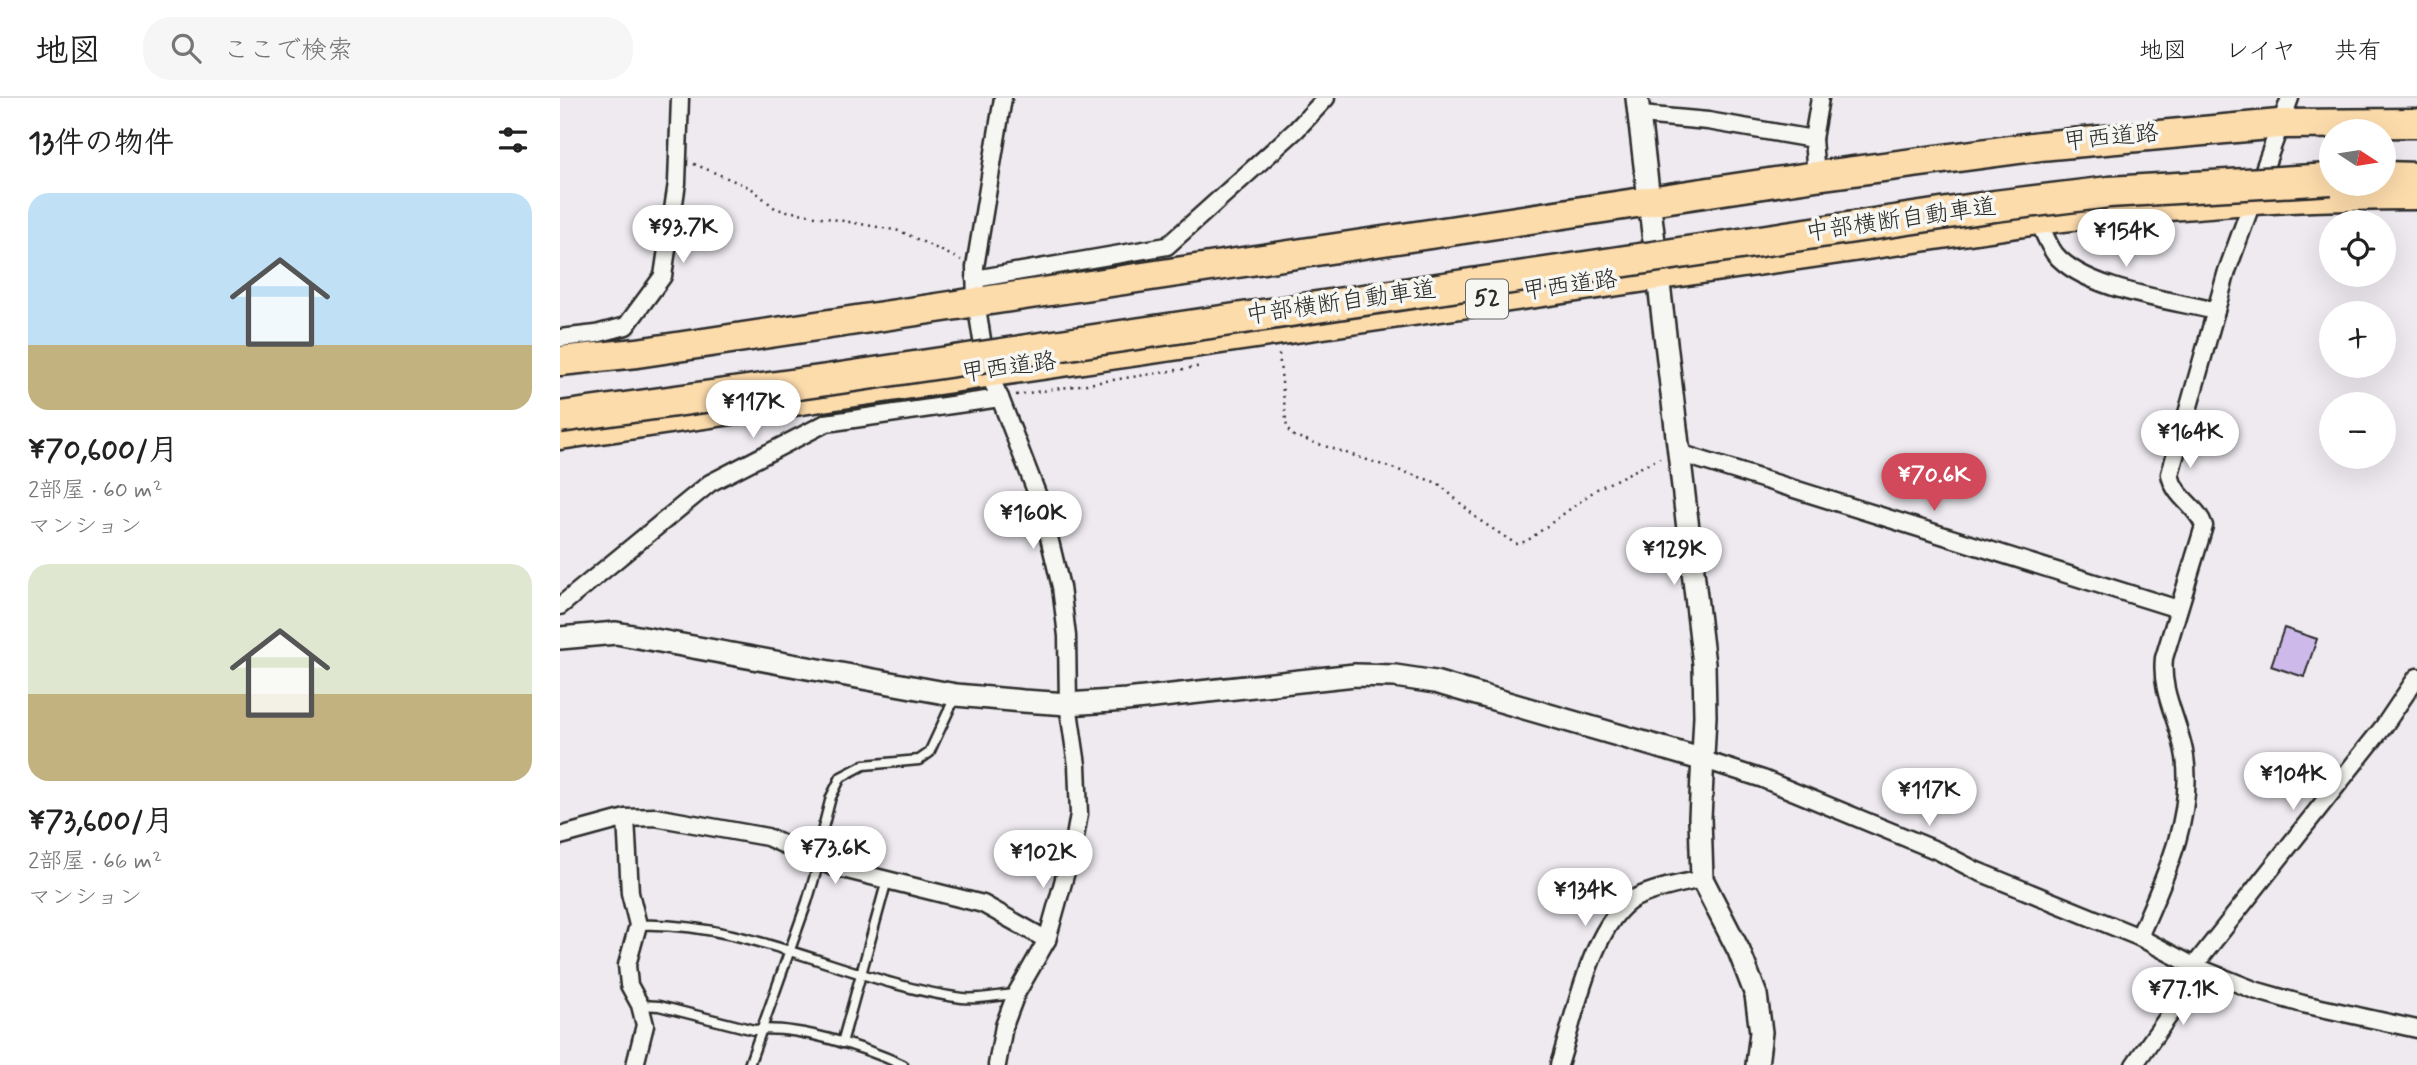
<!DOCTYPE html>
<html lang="ja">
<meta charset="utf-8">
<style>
:root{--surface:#fff;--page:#f6f6f6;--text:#222;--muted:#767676;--line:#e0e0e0;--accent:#d1495b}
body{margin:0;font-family:Mynerve,"Klee One",sans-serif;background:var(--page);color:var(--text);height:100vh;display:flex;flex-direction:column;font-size:26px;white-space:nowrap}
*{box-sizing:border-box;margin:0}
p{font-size:23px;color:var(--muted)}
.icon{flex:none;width:38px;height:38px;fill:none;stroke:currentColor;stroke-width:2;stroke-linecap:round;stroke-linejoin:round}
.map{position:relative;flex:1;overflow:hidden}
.drawer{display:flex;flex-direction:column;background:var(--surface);width:560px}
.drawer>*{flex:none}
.needle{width:46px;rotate:102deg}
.fabs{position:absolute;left:1759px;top:21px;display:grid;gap:14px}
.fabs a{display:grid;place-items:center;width:77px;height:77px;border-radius:50%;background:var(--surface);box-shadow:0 7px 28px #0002;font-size:35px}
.price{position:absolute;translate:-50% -60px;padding:0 16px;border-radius:24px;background:#fff;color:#222;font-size:23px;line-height:46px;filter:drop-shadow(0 2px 4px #0008)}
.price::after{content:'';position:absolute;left:50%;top:42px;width:21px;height:16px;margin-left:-10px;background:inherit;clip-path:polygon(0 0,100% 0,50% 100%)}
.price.active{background:var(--accent);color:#fff}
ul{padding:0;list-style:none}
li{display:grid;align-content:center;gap:14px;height:371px;padding:0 28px}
li span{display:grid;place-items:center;height:217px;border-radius:21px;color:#555}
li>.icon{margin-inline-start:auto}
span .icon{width:126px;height:126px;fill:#fffc;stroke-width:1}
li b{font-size:30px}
h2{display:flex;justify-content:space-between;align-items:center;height:84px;padding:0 28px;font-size:30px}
header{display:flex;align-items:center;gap:42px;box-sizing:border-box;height:98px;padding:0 35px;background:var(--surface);border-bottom:2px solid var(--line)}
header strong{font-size:33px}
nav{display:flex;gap:38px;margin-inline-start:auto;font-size:24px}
.search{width:490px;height:63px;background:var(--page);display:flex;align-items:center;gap:18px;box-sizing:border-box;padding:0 24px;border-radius:28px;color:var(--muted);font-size:26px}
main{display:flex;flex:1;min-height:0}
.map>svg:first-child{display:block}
.building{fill:#cdbaea;stroke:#2b2b2b;stroke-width:2}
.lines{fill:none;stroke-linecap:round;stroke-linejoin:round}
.service-casing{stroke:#2b2b2b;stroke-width:13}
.minor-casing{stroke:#2b2b2b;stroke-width:21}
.tertiary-casing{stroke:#2b2b2b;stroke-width:26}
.trunk-casing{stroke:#2b2b2b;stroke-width:33}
.motorway-casing{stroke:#2b2b2b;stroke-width:35}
.path{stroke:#2b2b2b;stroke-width:2.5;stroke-dasharray:2 5;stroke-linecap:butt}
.service{stroke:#f6f6f2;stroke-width:8}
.minor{stroke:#f6f6f2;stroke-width:16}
.tertiary{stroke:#f6f6f2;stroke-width:21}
.trunk{stroke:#fddcac;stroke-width:28}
.motorway{stroke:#fddcac;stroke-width:30}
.motorway-bridge-casing{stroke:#2b2b2b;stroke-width:35;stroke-linecap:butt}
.motorway-bridge{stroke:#fddcac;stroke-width:30}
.labels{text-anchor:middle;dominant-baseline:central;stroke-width:7;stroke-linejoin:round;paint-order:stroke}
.shield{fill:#f6f6f2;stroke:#686867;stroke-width:2}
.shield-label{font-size:23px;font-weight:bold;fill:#2b2b2b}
.street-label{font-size:24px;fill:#2b2b2b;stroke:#f6f6f2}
</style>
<header>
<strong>地図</strong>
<div class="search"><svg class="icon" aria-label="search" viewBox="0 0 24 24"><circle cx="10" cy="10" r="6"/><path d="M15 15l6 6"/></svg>ここで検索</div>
<nav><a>地図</a><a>レイヤ</a><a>共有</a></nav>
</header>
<main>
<section class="drawer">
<h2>13件の物件<svg class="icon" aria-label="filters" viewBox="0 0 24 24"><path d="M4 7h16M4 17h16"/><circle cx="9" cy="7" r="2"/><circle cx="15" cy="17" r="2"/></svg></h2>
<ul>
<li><span style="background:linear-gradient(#bfe0f5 70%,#c2b280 0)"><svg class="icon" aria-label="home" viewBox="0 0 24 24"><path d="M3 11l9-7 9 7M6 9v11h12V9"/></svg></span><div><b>¥70,600/月</b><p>2部屋 · 60 m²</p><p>マンション</p></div></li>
<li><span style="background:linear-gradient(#dfe7d0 60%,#c2b280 0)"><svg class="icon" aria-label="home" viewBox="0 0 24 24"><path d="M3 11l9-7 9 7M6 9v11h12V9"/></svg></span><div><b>¥73,600/月</b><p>2部屋 · 66 m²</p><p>マンション</p></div></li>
</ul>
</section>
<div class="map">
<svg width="1857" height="967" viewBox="0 0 1857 967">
<rect width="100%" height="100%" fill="#eeeaf0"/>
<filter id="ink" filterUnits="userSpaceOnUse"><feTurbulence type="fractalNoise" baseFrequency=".0143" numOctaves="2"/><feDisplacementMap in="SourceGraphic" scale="14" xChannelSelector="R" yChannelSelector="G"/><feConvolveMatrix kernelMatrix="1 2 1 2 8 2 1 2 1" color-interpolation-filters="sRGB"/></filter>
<g filter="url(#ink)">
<!-- building -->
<polygon class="building" points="1724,530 1757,541 1744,579 1711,568"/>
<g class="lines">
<!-- service casing -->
<g class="service-casing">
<g id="service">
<path d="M78,827c110,-5 216,59 324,73 17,2 37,-3 54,-4"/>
<path d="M80,907l19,1 95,24c42,-5 110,17 149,35"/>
<polyline points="282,945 327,782"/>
<polyline points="189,967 247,804 256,774 255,761 271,699 281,679 304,667 359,662 369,655 395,599"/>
</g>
</g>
<!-- minor casing -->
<g class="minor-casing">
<g id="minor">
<polyline points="1081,17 1148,23 1253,41"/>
<polyline points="1256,78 1253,41 1260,0"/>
<path d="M1478,122c5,11 10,25 17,34 30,36 116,46 161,57"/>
<polyline points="415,181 607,148 736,32 766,0"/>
<polyline points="0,240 36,236 66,228 103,178 117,85 120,0"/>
<polyline points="1119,355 1618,511"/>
<polyline points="0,508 150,385 266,325 440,300"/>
<polyline points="1144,662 1203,681 1378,753 1417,773 1579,839 1634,868 1694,892 1743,906 1857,931"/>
<polyline points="66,720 70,795 78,827 67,867 69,887 80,907 85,927 75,967"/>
<polyline points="0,738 66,720 95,719 207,739 271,768 423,806 487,842"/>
<path d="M1579,839c24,-56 55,-118 46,-180 -5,-35 -25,-63 -21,-99l40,-132c-7,-21 -30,-28 -34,-52l57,-203 63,-173"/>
<polyline points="437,967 444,928 456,896 487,842 514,745 519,716 517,667 508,606 507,538 501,489 481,406 440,300 427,273 416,204 415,169 443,0"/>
<path d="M999,967c15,-45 33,-144 76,-167 21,-10 45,-14 67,-19"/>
<polyline points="1574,967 1613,912 1634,868 1824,628 1857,579"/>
</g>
</g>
<!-- tertiary casing -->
<g class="tertiary-casing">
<g id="tertiary">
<polyline points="1077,0 1144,566 1145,618 1140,720 1142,781 1179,853 1196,897 1201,934 1197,967"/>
<polyline points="0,540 56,535 396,597 463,603 508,606 566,602 795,577 835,578 875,584 1144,662"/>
</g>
</g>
<!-- trunk casing -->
<g class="trunk-casing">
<g id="trunk">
<polyline points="0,263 77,255 1256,78 1480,48 1719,26 1857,25"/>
<path d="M0,337l1478,-215c126,-16 252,-25 379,-25"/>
</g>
</g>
<!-- motorway casing -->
<g class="motorway-casing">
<polyline id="motorway" points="1824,79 1857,80"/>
</g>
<!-- path -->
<g class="path">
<polyline points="134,66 191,90 216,111 340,133 401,162"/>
<polyline points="719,256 727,331 734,338 878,385 919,422 956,446 967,443 1037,391 1100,360"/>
<polyline points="456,297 643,268"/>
</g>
<!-- service -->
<use href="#service" class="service"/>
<!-- minor -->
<use href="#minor" class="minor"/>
<!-- tertiary -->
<use href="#tertiary" class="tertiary"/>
<!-- trunk -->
<use href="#trunk" class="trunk"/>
<!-- motorway -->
<use href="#motorway" class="motorway"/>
<!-- motorway-bridge casing -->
<g class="motorway-bridge-casing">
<polyline id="motorway-bridge" points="0,319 267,282 1435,108 1549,94 1771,81"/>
</g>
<!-- motorway-bridge -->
<use href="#motorway-bridge" class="motorway-bridge"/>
</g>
</g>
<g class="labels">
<!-- shield labels -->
<rect class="shield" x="906" y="181.5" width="42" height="39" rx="5"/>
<g class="shield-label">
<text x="927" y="201">52</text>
</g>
<!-- street labels -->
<g class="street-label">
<text transform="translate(1551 40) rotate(-6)">甲西道路</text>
<text transform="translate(1341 122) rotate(-8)">中部横断自動車道</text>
<text transform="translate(1010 188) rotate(-8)">甲西道路</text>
<text transform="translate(781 205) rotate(-8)">中部横断自動車道</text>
<text transform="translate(449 270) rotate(-8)">甲西道路</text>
</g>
</g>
</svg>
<div class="fabs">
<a><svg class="needle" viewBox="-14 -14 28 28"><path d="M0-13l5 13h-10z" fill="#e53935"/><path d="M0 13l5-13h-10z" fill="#767676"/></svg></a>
<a><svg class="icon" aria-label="locate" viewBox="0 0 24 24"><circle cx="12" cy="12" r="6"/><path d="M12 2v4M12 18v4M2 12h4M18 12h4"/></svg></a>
<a>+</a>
<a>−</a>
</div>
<b class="price" style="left:123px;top:167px">¥93.7K</b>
<b class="price" style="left:1566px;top:171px">¥154K</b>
<b class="price" style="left:193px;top:342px">¥117K</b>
<b class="price" style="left:1630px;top:372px">¥164K</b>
<b class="price active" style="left:1374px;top:415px">¥70.6K</b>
<b class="price" style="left:473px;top:453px">¥160K</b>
<b class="price" style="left:1114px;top:489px">¥129K</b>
<b class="price" style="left:1733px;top:714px">¥104K</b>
<b class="price" style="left:1369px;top:730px">¥117K</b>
<b class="price" style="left:275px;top:788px">¥73.6K</b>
<b class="price" style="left:483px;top:792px">¥102K</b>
<b class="price" style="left:1025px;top:830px">¥134K</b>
<b class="price" style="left:1623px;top:929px">¥77.1K</b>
</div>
</main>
